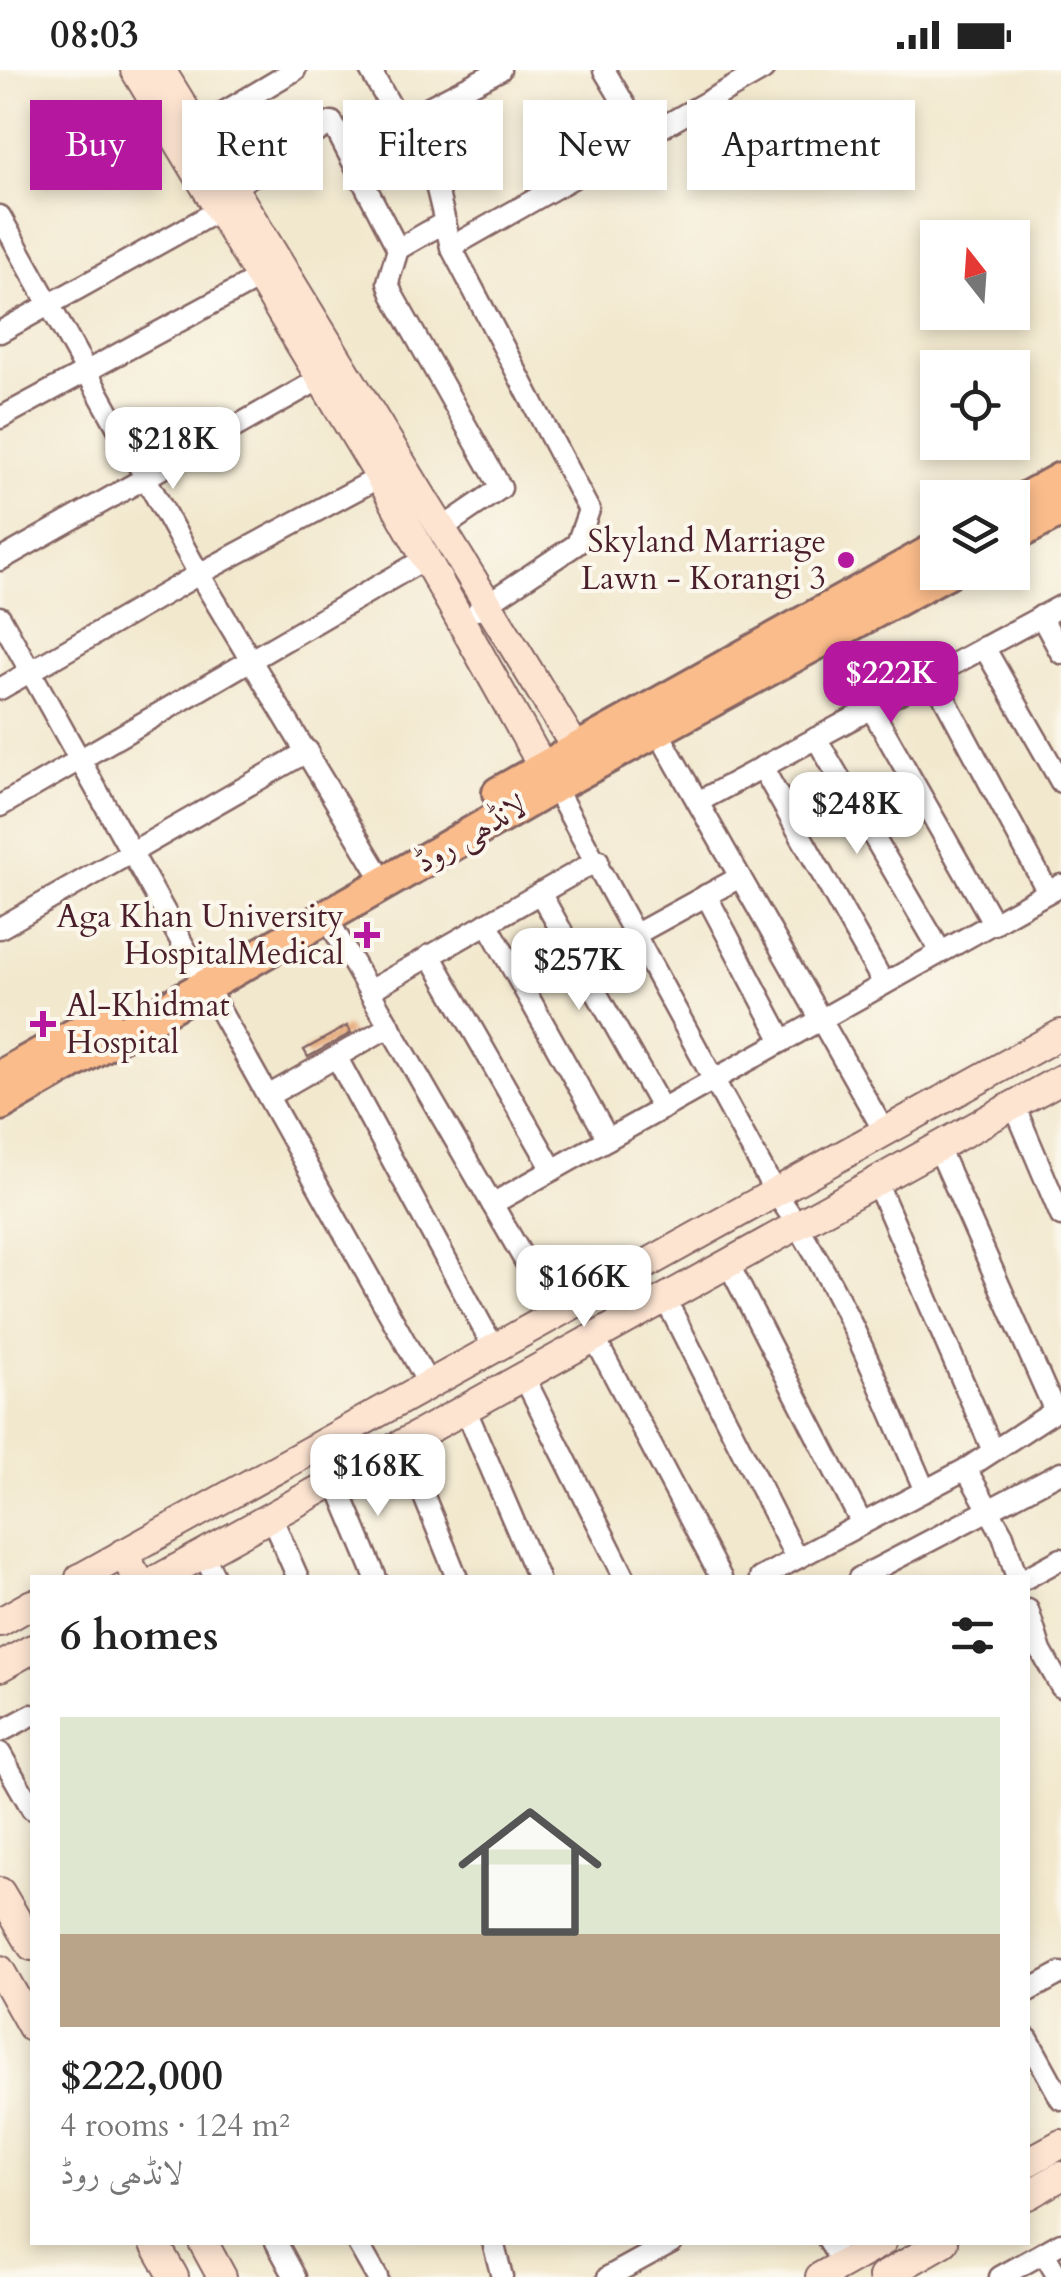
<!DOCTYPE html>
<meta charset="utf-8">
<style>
:root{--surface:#fff;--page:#f6f6f6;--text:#222;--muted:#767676;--accent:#b5179e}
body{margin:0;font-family:Cardo,Amiri,serif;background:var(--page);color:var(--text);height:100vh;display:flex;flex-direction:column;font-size:38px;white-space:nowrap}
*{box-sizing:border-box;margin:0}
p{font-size:32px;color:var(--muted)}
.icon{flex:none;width:55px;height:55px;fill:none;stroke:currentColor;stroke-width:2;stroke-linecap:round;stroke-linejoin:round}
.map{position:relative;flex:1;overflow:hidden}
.panel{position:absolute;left:30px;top:1505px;width:1000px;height:670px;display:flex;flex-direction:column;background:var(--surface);border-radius:0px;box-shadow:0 5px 15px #0003}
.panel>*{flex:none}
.banner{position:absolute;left:30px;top:30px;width:1002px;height:90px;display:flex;gap:20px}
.needle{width:65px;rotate:343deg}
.buttons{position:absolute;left:920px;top:150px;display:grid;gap:20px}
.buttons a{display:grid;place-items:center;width:110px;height:110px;border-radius:0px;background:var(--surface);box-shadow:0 5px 15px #0003;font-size:50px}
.price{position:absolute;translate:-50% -85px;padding:0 22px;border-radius:20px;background:#fff;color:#222;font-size:32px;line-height:65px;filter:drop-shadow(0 2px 5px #0008)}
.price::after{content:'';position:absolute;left:50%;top:60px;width:30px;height:22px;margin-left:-15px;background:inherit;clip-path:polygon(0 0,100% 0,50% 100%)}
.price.on{background:var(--accent);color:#fff}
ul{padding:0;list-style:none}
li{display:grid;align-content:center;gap:20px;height:530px;padding:0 30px}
li span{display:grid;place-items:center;height:310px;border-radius:0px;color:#555}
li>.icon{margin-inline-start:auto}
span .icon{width:180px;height:180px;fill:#fffc;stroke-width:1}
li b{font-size:42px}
h2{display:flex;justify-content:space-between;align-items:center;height:120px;padding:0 30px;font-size:42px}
.tag{padding:0 35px;border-radius:0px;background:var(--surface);box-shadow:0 5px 15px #0003;font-size:35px;line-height:90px}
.tag.on{background:var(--accent);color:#fff}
.status{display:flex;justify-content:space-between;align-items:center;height:70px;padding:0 50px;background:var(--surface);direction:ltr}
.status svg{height:28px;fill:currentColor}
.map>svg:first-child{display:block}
.building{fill:#e8ae81}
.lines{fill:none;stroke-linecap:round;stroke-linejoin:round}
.street-casing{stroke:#856564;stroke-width:25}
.secondary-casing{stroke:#856564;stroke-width:32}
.primary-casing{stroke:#856564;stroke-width:38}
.street{stroke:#fff;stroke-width:20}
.secondary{stroke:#fde4d1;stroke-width:28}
.primary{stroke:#fabc8b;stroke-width:32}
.poi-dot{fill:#b5179e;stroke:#fbf7ec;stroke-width:4}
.labels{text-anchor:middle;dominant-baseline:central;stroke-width:8;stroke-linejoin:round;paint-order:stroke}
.poi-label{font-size:32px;fill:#4a1f2b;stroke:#fbf7ec;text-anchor:end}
.street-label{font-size:32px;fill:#4a1f2b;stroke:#fbf7ec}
</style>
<div class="status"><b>08:03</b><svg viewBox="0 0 49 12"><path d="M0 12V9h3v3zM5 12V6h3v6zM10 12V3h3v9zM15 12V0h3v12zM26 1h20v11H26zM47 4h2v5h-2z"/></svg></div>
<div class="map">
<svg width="1061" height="2207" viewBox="0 0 1061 2207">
<rect width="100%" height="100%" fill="#fbf7ec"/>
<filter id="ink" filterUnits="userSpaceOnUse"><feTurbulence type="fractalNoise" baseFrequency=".01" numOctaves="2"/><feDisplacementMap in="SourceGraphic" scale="20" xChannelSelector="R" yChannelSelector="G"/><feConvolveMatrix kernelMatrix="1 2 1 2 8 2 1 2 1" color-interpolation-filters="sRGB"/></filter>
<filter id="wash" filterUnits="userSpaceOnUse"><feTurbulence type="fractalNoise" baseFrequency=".0048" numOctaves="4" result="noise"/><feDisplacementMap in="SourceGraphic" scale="40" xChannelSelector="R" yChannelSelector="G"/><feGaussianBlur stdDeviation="2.25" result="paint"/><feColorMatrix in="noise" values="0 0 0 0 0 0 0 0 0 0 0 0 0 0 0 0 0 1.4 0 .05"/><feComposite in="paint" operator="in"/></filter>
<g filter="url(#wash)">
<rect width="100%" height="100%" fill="#f2e8ce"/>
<g id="blocks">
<!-- building -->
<polygon class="building" points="347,956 351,963 308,987 304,980"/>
</g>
</g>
<g filter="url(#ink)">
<use href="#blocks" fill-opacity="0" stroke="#856564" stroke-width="2.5"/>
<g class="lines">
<!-- street casing -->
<g class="street-casing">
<g id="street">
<polyline points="370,0 436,115 451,177 589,440 577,474 478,540"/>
<polyline points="604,0 644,67"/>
<polyline points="400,52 500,0"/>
<polyline points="187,64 295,0"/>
<polyline points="235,117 332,52 398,179 445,152"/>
<polyline points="0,146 199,504 375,797"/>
<polyline points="451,177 763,0"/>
<polyline points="398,179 388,212 392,224 501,418 441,459"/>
<polyline points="0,262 221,139"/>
<polyline points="0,348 261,207"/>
<polyline points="0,490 320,309"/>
<polyline points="1041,546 1061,583"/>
<polyline points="0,547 428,1313"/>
<polyline points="984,577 1061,712"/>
<polyline points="932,605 1048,822"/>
<polyline points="0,619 199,504 380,407"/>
<polyline points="871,638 994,854"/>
<polyline points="658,662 884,1061"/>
<polyline points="816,668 941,882"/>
<polyline points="762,697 884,914"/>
<path d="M554,716l221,406c64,89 106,198 150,299"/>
<polyline points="698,732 1061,536"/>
<polyline points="0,736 423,490"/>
<polyline points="540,823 662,1039"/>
<polyline points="706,825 783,971"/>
<polyline points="327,848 555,1243"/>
<polyline points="487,853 608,1069"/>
<polyline points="0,858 308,681"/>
<polyline points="638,863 740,807"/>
<polyline points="430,885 553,1100"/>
<polyline points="369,921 598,790"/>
<polyline points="337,988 494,1278"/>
<polyline points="268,1026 390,956"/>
<polyline points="1014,1035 1061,1146"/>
<polyline points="938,1077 1054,1339"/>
<polyline points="876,1111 993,1381"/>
<polyline points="492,1134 1061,815"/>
<polyline points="728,1193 862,1454"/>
<polyline points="665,1228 796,1488"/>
<polyline points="594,1267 721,1508"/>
<polyline points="523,1305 625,1508"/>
<polyline points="465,1338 538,1508"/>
<polyline points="402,1372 457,1508"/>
<polyline points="966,1399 1003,1465 1017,1508"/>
<polyline points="335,1410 376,1508"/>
<polyline points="271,1446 298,1508"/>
<polyline points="203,1483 215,1508"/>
<polyline points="760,1508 966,1399 1061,1337"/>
<polyline points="859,1508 1061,1402"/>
<polyline points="1026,1508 1061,1489"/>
<polyline points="1028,1540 1041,1581 1061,1617"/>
<polyline points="0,1662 32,1645"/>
<polyline points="0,1683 32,1739"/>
<polyline points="1028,1921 1061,1903"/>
<polyline points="1028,1969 1061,2029"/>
<polyline points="276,2172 295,2207"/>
<polyline points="357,2172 377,2207"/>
<polyline points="493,2172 502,2207"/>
<polyline points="829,2172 843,2194"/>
<polyline points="1044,2183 1058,2207"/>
<polyline points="608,2207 672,2172"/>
<polyline points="1000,2207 1061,2173"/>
</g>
</g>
<!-- secondary casing -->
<g class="secondary-casing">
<g id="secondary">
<polyline points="135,0 380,407 553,715"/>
<polyline points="161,0 588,698"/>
<polyline points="122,1484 138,1508"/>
<polyline points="80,1508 1061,964"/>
<polyline points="160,1508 1061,1009"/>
<polyline points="0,1552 32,1534"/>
<polyline points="0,1597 32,1579"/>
<polyline points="0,1822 32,1876"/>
<polyline points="0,1900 32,1957"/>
<polyline points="1028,2092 1061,2074"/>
<polyline points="1028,2125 1061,2106"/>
<polyline points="154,2172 174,2207"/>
<polyline points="203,2172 222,2207"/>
<polyline points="820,2207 882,2172"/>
<polyline points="883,2207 944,2172"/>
</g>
</g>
<!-- primary casing -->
<g class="primary-casing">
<g id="primary">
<polyline points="1012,436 1061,409"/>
<polyline points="1012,466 1061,440"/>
<polyline points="499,723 938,478"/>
<polyline points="0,1007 105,948"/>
<polyline points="0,1034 554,716 947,502"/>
</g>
</g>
<!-- street -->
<use href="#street" class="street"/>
<!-- secondary -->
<use href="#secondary" class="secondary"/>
<!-- primary -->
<use href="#primary" class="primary"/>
</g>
</g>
<!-- markers -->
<g class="poi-dot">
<circle cx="846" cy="490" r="10"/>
<path d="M362 850h10v10h10v10h-10v10h-10v-10h-10v-10h10z"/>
<path d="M38 939h10v10h10v10h-10v10h-10v-10h-10v-10h10z"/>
</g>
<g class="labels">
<!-- poi labels -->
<g class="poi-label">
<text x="826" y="472">Skyland Marriage<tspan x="826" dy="37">Lawn - Korangi 3</tspan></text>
<text x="344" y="847">Aga Khan University<tspan x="344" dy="37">HospitalMedical</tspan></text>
<text x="66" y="936" text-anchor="start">Al-Khidmat<tspan x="66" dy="37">Hospital</tspan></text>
</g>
<!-- street labels -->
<g class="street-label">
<text transform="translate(471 764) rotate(-30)">لانڈھی روڈ</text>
</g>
</g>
</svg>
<div class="buttons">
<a><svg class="needle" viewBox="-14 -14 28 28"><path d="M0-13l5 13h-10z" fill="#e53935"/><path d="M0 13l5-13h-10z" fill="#767676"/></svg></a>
<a><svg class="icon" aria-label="locate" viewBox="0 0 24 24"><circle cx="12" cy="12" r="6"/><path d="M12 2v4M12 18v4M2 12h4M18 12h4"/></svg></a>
<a><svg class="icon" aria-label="layers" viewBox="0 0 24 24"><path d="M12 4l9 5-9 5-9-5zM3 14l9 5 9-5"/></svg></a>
</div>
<b class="price" style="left:173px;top:422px">$218K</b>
<b class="price on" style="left:891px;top:656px">$222K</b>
<b class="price" style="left:857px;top:787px">$248K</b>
<b class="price" style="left:579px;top:943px">$257K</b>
<b class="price" style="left:584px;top:1260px">$166K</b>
<b class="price" style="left:378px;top:1449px">$168K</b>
<div class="banner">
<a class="tag on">Buy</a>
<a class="tag">Rent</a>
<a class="tag">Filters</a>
<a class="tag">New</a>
<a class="tag">Apartment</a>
</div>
<section class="panel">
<h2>6 homes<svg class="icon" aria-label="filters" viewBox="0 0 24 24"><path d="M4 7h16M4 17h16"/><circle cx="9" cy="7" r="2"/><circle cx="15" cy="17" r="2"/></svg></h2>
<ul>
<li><span style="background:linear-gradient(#dfe7d0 70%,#b9a48a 0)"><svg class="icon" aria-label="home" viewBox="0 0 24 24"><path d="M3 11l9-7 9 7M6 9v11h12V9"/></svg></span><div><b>$222,000</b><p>4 rooms · 124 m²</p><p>لانڈھی روڈ</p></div></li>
</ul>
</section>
</div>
